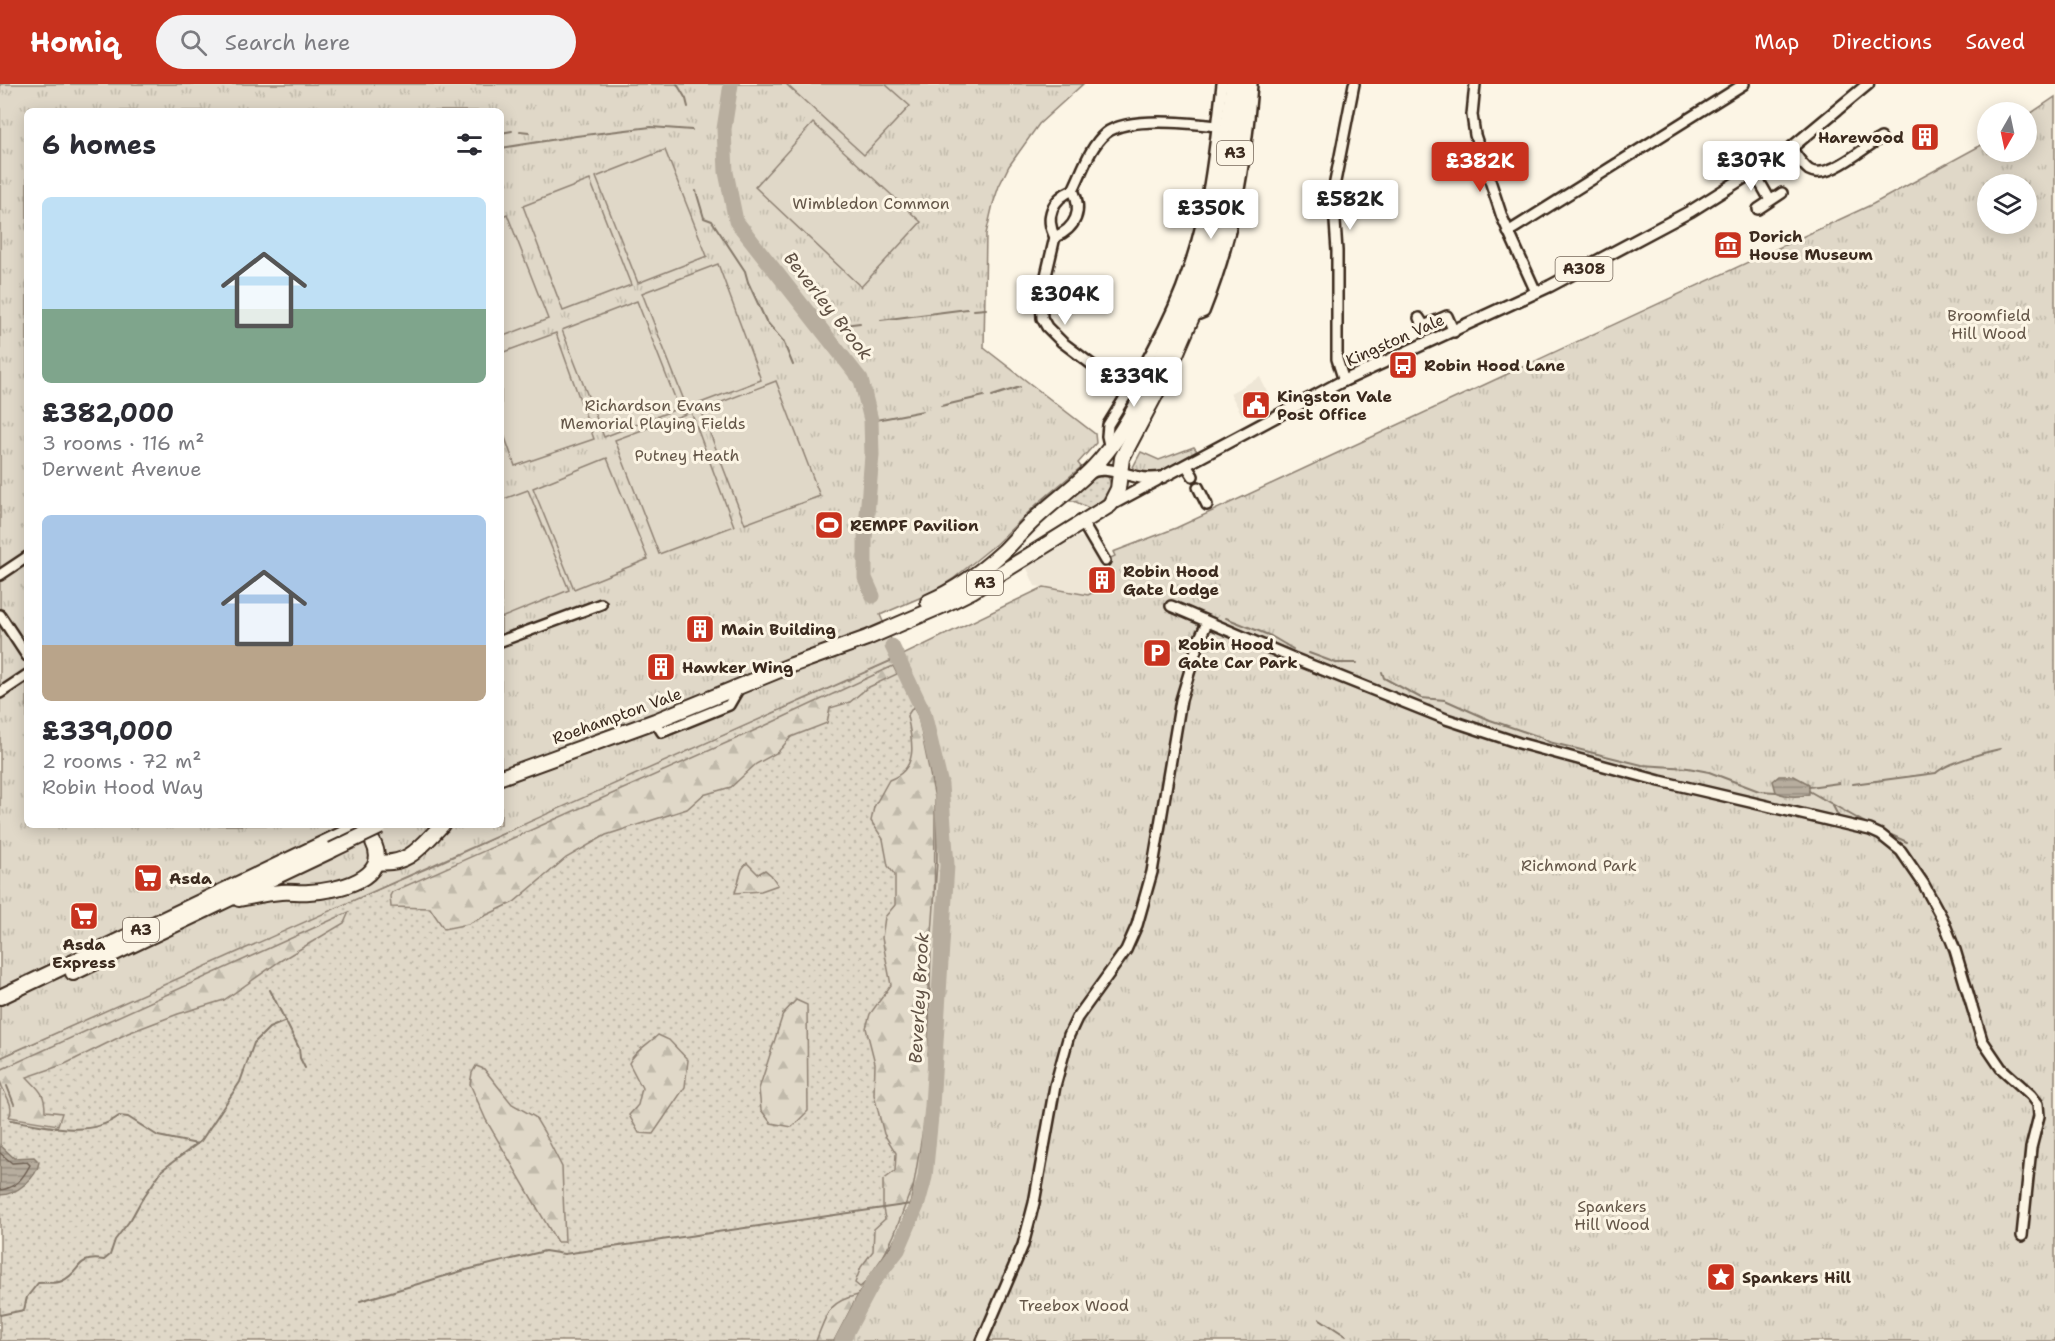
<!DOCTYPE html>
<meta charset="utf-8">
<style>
:root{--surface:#fff;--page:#f2f2f3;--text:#2b2b33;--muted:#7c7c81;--accent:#c8321e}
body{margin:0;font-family:"Shantell Sans",sans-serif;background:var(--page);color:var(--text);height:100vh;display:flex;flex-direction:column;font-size:22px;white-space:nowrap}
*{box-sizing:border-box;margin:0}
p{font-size:20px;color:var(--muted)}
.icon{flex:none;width:33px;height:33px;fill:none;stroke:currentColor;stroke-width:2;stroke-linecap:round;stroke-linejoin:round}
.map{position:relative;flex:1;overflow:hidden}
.drawer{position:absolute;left:24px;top:24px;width:480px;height:720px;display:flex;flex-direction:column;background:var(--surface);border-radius:9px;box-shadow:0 3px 15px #0003}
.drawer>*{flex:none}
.needle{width:39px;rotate:189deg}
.buttons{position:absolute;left:1977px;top:18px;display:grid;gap:12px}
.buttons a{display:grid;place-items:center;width:60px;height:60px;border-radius:50%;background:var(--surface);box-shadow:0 3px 15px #0003;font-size:30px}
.price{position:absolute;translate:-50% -51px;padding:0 14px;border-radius:6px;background:#fff;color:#222;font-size:20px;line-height:39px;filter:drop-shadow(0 2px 3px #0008)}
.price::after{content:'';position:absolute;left:50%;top:36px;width:18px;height:14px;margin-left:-9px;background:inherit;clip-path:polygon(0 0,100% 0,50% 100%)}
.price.selected{background:var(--accent);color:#fff}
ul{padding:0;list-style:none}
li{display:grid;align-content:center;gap:12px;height:318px;padding:0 18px}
li span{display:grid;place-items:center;height:186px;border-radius:9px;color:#555}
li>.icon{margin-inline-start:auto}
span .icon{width:108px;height:108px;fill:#fffc;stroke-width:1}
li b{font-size:26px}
h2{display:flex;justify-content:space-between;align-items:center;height:72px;padding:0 18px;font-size:26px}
header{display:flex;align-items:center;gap:36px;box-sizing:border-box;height:84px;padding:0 30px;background:var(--accent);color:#fff}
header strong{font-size:28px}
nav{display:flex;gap:33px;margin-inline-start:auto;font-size:21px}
.search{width:420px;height:54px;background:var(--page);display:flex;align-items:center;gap:15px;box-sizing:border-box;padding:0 21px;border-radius:33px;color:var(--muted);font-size:22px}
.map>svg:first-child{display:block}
.built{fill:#eee6d6}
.grass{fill:url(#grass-dots);stroke:#8e8173;stroke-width:1.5}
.forest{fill:url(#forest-firs);stroke:#8e8173;stroke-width:1.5}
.park{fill:url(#park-tufts);stroke:#8e8173;stroke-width:1.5;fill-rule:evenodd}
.pitch{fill:#e0d8c8;stroke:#8e8173;stroke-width:1.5}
.water{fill:url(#water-rules);stroke:#85796b;stroke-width:1.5}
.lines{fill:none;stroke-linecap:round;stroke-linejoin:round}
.shore{stroke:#6d5e51;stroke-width:1.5}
.stream{stroke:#85796b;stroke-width:2}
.river{stroke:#b7ad9e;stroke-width:15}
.minor-casing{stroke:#3b2a1e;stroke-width:14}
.major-casing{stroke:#3b2a1e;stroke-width:15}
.highway-casing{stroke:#3b2a1e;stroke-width:18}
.minor{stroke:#fcf5e5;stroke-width:9}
.major{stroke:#fcf5e5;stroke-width:10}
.highway{stroke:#fcf5e5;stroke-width:14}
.highway-bridge-casing{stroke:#3b2a1e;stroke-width:18;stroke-linecap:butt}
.highway-bridge{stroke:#fcf5e5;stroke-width:14}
.labels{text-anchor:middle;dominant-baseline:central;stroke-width:6;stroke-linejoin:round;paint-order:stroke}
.shield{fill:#fcf5e5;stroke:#75675a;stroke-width:1.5}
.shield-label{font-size:15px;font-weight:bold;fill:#3b2a1e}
.poi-label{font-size:16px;font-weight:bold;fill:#3b2a1e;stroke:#fcf5e5;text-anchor:start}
.park-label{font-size:16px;fill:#645648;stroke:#fcf5e5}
.street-label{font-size:16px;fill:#3b2a1e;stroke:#fcf5e5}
.water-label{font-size:18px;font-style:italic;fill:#605144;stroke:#fcf5e5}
</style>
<header>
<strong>Homiq</strong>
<div class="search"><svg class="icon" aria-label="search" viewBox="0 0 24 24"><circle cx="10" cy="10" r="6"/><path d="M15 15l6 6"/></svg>Search here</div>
<nav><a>Map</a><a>Directions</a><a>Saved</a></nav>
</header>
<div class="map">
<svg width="2055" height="1257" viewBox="0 0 2055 1257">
<defs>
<pattern id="grass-dots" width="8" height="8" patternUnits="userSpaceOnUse" patternTransform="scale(1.5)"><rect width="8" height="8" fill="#e0d8c8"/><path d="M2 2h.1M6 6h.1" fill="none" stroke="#c1baab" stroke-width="1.8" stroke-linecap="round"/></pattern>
<pattern id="forest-firs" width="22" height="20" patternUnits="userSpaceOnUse" patternTransform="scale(1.5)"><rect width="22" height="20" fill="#e0d8c8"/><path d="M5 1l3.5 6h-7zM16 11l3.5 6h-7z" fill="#c1baab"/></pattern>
<pattern id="park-tufts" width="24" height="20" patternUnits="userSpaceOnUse" patternTransform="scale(1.5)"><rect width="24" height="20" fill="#e0d8c8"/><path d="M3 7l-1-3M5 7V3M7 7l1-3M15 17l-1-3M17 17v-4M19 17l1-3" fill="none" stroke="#c1baab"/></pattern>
<pattern id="water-rules" width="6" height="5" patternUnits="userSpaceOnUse" patternTransform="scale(1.5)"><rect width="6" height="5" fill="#b7ad9e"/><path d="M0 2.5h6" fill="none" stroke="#968d80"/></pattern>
</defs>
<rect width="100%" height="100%" fill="#fcf5e5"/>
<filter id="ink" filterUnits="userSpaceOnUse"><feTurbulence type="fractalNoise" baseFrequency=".0167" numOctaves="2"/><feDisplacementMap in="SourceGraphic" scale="12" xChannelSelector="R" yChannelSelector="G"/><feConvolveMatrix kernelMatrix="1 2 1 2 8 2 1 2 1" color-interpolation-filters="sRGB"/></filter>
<g filter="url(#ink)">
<!-- built -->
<g class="built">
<polygon points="1260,293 1271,316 1242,331 1230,309"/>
<polygon points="1074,452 1085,454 1112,499 1088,511 1035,502 1026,482"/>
</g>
<!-- grass -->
<g class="grass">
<polygon points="1100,390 1108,392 1111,401 1103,415 1091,425 1074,417 1067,417"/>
<polygon points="893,576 921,635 937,714 937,779 931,864 927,1021 911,1117 896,1154 864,1200 834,1257 0,1257 0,974 254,859 437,780 578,715"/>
</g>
<!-- forest -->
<g class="forest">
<polygon points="893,582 897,590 867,604 850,618 830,624 827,639 791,653 778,668 756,680 731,703 703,711 687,725 606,751 566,774 514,818 468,840 444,845 430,824 391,823 390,812 392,808 760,644"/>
<path d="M913,623l5,9 17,82v19l-1,114 -6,56 2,72 -4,67 -7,49 -10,20 -15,40 -20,40 -14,12 -5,-4 6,-16 12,-16 1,-22 11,-10 -2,-10v-29l12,-9 1,-18 -12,-19 -10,-39 1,-32 -9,-35 4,-14 21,-29 -9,-47 3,-21 10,-12v-30l-7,-9 -5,-27 -12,-18 3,-14 15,-27c30,-11 24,-38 18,-64z"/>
<polygon points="747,779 758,790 765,786 771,791 778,801 761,807 735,809 742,785"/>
<path d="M349,828l-5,11 -64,38 -56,39 -46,14 -50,19 -63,31 -38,13c11,12 18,15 18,34l17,2 -4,12 -49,-8c7,-13 -7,-24 -9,-37 0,-3 0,-6 0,-10z"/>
<polygon points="796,916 807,921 808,1027 792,1043 771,1039 761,1026 759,1005 783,930"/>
<path d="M658,951l11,5 19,20 -3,27 -32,47 -14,-1 -10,-18 9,-10 4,-17 -13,-25c6,-12 19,-19 29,-28z"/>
<polygon points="476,982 484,985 512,1020 535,1033 544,1048 562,1083 565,1158 557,1158 486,1036 470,1000 472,989"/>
<path d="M858,1211l-24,46h-18c11,-27 11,-39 42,-46z"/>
</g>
<!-- park -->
<g class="park">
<path d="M0,0h1083l-44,40 -30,42 -10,20 -6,18 -7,30 -2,114 111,86 1,9 -18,20 3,4 -44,37 -41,40 -43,35 -22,14 -51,22 19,42 145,-70 44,8 24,-12 -12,-20 15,-7 -2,-4 63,-24 697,-324 114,-62 1,10h38l1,-36 28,-19v1244h-1221l30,-57 32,-46 15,-37 16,-96 4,-157 6,-85v-65l-16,-79 -29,-59 -892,398zM27,27h474v714h-474zM1988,100h38v40h-38z"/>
<polygon points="1194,363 1197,367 1156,391 1131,387 1141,368 1159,376"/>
</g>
<!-- pitch -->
<g class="pitch">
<polygon points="786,0 885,0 910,22 864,71"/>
<polygon points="813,39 921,138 861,203 755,103"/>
<polygon points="665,66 707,172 638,199 596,93"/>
<polygon points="590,96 631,201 563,227 523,122"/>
<polygon points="507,130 548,235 501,253 501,133"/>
<polygon points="718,180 761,296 687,324 642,209"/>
<polygon points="637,217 679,324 604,353 562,246"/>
<polygon points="556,249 594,355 515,382 501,342 501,269"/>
<polygon points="776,297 820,412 745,440 701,326"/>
<polygon points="691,328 734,442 659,470 615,356"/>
<polygon points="607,374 648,475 574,505 533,404"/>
<polygon points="528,406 569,506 501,534 501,416"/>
</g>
<!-- water -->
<g class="water">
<path d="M1779,692h15l15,8v10c-12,4 -22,3 -33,-2l-3,-11z"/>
<path d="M0,1061l14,13 20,-1 5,5c-2,16 -23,33 -39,33z"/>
</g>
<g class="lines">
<!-- shore -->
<path class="shore" d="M0,1069l12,10 15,-1 3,3c-7,13 -14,23 -30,25"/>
<!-- stream -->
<g class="stream">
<polyline points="677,0 686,15 688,23"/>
<polyline points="520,47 529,48"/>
<polyline points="501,49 512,47"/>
<polyline points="501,64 576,52 651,43 692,46"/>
<polyline points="696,107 704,134 712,137 745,187 748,198 766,237 783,257 793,281"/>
<polyline points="974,226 986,225"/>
<polyline points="881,236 967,225"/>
<polyline points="836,242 860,239"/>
<polyline points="992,312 1020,303"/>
<polyline points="941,322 984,312"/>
<polyline points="871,337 923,327"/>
<polyline points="1226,534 1271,552 1293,565"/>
<polyline points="1309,569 1336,579 1357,579"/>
<polyline points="1382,588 1384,594 1421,614 1445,616 1490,636 1540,653 1549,658 1642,681 1688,684 1709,688 1759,707 1776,708"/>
<path d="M1853,700l83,-11c11,-10 49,-21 64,-24"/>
<polyline points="1809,703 1839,699"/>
<polyline points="1809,707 1869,741 1907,758"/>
<polyline points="1833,722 1840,735"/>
<polyline points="270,906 299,964 300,974 305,984"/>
<polyline points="7,1002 14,1020"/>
<path d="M10,1036c35,5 78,19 109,-4l9,1 30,19 39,8"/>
<polyline points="360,1217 462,1187 545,1167 564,1170 918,1119"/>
<path d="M0,1231l24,-5 3,-13 11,-14c7,-1 18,1 24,-2 21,-10 12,-25 42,-21l6,-5 5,-15 16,-21 10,-18 21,-31 39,-29 39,-59 14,-39 15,-15 17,-7"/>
<polyline points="1320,1235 1346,1252"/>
</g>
<!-- river -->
<g class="river">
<polyline points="731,0 724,45 726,88 736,137 861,296 871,336 872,371 865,455 865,494 873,512"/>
<polyline points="842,1257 874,1197 898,1166 918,1119 925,1093 932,1022 947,781 941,701 924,629 892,562"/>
</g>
<!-- minor casing -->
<g class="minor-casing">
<g id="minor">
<polyline points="1475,0 1472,31 1475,51 1502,133 1536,208"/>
<path d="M1791,64c5,7 11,17 18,22 19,11 55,-23 72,-32"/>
<polyline points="1754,88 1770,116"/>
<path d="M1073,106c10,21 3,38 -18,47 -11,-20 -2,-39 18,-47 9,-18 17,-44 33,-57 22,-17 84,-10 111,-7"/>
<polyline points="1758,125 1782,109"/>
<polyline points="1508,148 1744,0"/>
<polyline points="1055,153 1041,213 1042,234 1047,243 1062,258 1128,308"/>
<path d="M1192,233l12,-5c30,-75 42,-148 48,-228"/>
<polyline points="1419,234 1424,242 1447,232 1454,248"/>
<polyline points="1344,297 1337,275 1337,167 1333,108 1354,0"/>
<path d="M1110,365l-3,-13 1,-11c31,-50 62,-100 80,-155 21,-60 27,-123 34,-186"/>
<polyline points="1186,381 1193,392"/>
<polyline points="1198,403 1207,421"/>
<polyline points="1082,438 1105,477"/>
<polyline points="0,491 27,473"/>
<polyline points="1171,522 1293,574 1446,635 1519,659 1660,697 1870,746 1881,751 1901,767 1923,799 1943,836 1955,866 1982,956 2001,984 2031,1011 2038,1020 2039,1032 2031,1064 2022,1152"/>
<polyline points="0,531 27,572"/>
<polyline points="501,557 601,520"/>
<polyline points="0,609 27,591"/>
<polyline points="655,637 662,648 729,621 740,602"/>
<polyline points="982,1257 1023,1161 1034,1119 1055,1002 1069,951 1077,934 1126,866 1137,841 1152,788 1181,616 1199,556 1207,539"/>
</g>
</g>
<!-- major casing -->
<g class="major-casing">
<g id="major">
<path d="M1088,390c20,-14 48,11 75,3l176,-94 211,-97 141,-75 100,-63 77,-64"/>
<polyline points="1107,423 1157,396"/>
</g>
</g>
<!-- highway casing -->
<g class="highway-casing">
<g id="highway">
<path d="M928,518c28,-12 53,-30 75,-50 11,-11 21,-23 32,-33 23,-22 50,-39 70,-65 18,-22 32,-49 45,-74 52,-99 72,-185 83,-296"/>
<polyline points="501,693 655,637 792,581 867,554 944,521 972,507 1110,421 1118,405 1122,374 1173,277 1192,233 1209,185 1230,106 1243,0"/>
<path d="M377,778c32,4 44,-16 65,-37"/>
<path d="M239,815c14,-3 28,-6 42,-7 9,-1 19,1 28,0 27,-1 83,-13 64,-50"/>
<polyline points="73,889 332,766"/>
<polyline points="0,913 362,741"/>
</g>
</g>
<!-- minor -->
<use href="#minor" class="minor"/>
<!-- major -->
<use href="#major" class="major"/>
<!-- highway -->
<use href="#highway" class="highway"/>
<!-- highway-bridge casing -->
<g class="highway-bridge-casing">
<polyline id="highway-bridge" points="332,766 380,743"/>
</g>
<!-- highway-bridge -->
<use href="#highway-bridge" class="highway-bridge"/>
</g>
</g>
<!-- icons -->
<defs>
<g id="building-square" transform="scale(1.5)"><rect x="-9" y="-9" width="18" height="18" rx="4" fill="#c8321e" stroke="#fcf5e5"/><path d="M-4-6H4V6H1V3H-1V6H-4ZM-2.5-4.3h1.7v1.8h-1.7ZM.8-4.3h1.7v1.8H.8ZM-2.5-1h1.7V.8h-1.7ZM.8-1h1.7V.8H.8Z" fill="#fff"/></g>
<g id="museum-square" transform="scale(1.5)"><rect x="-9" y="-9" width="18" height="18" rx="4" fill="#c8321e" stroke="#fcf5e5"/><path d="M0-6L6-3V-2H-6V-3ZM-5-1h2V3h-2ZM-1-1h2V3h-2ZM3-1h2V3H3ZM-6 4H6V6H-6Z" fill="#fff"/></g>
<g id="bus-square" transform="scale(1.5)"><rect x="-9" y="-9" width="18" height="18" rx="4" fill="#c8321e" stroke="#fcf5e5"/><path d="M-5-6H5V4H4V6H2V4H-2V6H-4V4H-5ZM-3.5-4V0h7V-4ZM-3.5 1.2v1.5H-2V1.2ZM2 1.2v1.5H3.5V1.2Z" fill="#fff"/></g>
<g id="civic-square" transform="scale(1.5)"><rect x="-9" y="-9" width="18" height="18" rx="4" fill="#c8321e" stroke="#fcf5e5"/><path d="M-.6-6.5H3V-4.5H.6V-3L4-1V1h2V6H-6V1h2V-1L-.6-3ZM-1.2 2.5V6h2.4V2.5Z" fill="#fff"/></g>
<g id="stadium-square" transform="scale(1.5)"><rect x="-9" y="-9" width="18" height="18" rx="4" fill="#c8321e" stroke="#fcf5e5"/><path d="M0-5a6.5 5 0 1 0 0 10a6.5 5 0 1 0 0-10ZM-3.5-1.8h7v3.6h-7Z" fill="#fff"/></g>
<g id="parking-square" transform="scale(1.5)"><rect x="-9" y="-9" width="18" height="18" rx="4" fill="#c8321e" stroke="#fcf5e5"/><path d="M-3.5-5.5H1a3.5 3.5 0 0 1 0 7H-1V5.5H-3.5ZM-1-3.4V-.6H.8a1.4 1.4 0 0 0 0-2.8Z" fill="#fff"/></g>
<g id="supermarket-square" transform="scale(1.5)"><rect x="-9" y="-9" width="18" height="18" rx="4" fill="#c8321e" stroke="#fcf5e5"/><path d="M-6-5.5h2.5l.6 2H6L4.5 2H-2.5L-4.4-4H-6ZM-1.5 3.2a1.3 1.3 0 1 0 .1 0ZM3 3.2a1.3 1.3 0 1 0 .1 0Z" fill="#fff"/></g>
<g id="sight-square" transform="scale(1.5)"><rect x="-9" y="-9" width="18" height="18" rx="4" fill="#c8321e" stroke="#fcf5e5"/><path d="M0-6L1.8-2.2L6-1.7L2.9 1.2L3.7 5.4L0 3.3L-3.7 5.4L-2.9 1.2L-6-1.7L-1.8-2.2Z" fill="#fff"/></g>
</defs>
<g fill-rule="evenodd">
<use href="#building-square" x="1925" y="53"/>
<use href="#museum-square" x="1728" y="161"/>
<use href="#bus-square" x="1403" y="281"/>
<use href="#civic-square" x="1256" y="321"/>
<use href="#stadium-square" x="829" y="441"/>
<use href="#building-square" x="1102" y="496"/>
<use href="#building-square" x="700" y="545"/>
<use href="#parking-square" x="1157" y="569"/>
<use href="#building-square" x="661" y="583"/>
<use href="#supermarket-square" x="148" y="794"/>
<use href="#supermarket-square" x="84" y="832"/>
<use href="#sight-square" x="1721" y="1193"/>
</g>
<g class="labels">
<!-- shield labels -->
<g class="shield">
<rect x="1217" y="57" width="36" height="24" rx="4.5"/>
<rect x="1555.5" y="173" width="57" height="24" rx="4.5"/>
<rect x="967" y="487" width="36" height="24" rx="4.5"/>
<rect x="123" y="834" width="36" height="24" rx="4.5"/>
</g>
<g class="shield-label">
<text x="1235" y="69">A3</text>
<text x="1584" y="185">A308</text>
<text x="985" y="499">A3</text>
<text x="141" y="846">A3</text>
</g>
<!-- poi labels -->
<g class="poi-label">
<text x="1904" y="53" text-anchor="end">Harewood</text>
<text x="1749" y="152">Dorich<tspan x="1749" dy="18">House Museum</tspan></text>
<text x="1424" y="281">Robin Hood Lane</text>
<text x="1277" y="312">Kingston Vale<tspan x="1277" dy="18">Post Office</tspan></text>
<text x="850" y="441">REMPF Pavilion</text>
<text x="1123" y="487">Robin Hood<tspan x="1123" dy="18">Gate Lodge</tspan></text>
<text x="721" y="545">Main Building</text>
<text x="1178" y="560">Robin Hood<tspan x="1178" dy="18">Gate Car Park</tspan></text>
<text x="682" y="583">Hawker Wing</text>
<text x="169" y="794">Asda</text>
<text x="84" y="860" text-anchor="middle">Asda<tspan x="84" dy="18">Express</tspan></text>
<text x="1742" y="1193">Spankers Hill</text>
</g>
<!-- park labels -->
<g class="park-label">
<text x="871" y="119">Wimbledon Common</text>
<text x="1989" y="231">Broomfield<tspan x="1989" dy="18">Hill Wood</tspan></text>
<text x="653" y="321">Richardson Evans<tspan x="653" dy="18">Memorial Playing Fields</tspan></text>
<text x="687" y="371">Putney Heath</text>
<text x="1579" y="781">Richmond Park</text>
<text x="1612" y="1122">Spankers<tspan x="1612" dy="18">Hill Wood</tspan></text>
<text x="1074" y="1221">Treebox Wood</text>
</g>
<!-- street labels -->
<g class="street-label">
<text transform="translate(1395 256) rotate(-24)">Kingston Vale</text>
<text transform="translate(617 632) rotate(-20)">Roehampton Vale</text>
</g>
<!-- water labels -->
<g class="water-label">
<text transform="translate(828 222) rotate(52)">Beverley Brook</text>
<text transform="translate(919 914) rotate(-87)">Beverley Brook</text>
</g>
</g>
</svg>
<div class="buttons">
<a><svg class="needle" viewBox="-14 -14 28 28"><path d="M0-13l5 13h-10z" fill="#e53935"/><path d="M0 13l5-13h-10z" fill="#7c7c81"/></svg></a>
<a><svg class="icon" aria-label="layers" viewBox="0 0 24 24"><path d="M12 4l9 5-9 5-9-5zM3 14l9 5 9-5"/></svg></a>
</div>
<b class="price" style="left:1751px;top:108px">£307K</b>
<b class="price selected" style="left:1480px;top:109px">£382K</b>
<b class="price" style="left:1350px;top:147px">£582K</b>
<b class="price" style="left:1211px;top:156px">£350K</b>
<b class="price" style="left:1065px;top:242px">£304K</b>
<b class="price" style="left:1134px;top:324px">£339K</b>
<section class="drawer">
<h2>6 homes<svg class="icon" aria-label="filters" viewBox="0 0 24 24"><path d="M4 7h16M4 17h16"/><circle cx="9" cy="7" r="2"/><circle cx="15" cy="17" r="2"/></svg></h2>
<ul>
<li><span style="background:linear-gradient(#bfe0f5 60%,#7fa58c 0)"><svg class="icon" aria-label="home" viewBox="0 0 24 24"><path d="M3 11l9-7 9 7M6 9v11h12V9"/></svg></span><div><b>£382,000</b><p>3 rooms · 116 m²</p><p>Derwent Avenue</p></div></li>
<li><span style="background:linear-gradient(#a9c7e8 70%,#b9a48a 0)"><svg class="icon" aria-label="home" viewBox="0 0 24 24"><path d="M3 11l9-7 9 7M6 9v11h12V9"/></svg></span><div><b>£339,000</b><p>2 rooms · 72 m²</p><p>Robin Hood Way</p></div></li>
</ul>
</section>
</div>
